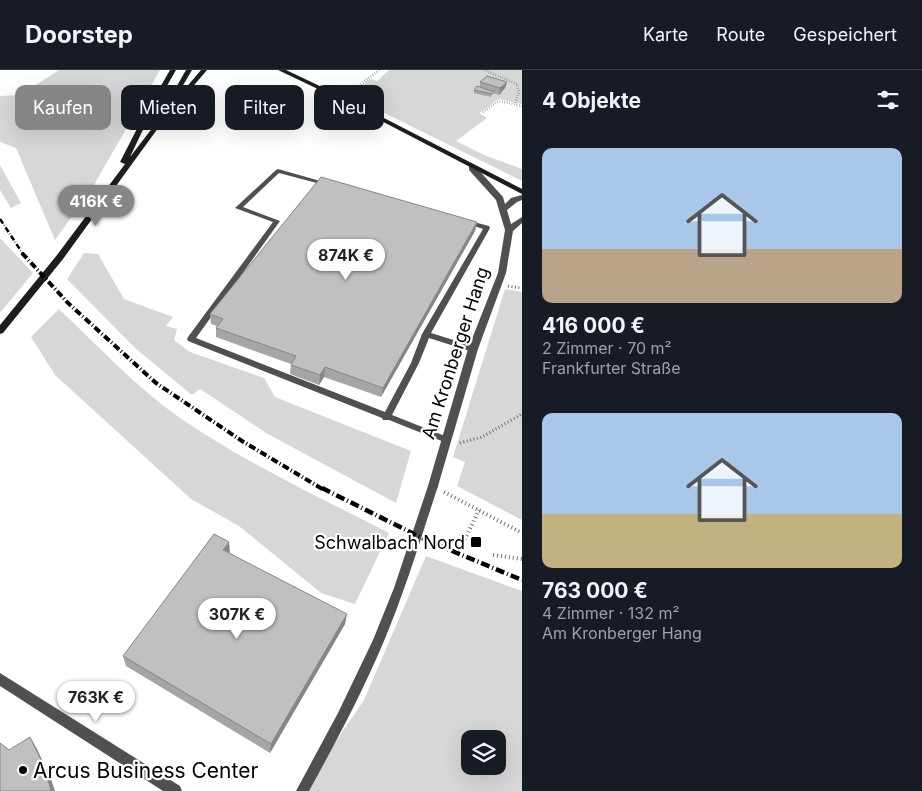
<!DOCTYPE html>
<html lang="de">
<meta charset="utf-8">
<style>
:root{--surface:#171b24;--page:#242831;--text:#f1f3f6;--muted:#9ea1a6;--line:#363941;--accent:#858687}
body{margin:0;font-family:Inter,sans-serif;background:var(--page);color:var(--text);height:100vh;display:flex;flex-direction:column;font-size:19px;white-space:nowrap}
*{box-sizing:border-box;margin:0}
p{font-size:16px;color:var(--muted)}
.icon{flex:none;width:28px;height:28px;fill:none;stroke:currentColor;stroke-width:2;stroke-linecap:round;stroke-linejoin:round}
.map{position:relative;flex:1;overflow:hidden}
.details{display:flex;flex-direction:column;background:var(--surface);width:400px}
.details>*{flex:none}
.guide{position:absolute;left:15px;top:15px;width:431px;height:45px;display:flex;gap:10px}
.buttons{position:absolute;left:461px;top:660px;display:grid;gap:10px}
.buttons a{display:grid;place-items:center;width:45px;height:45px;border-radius:10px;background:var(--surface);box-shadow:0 5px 20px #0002;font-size:25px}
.price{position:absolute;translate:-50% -42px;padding:0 11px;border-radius:18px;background:#fff;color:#222;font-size:16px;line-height:32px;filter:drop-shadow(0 1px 2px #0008)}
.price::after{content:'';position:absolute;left:50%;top:30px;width:15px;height:11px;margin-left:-8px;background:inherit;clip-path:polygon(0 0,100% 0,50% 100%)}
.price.current{background:var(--accent);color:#fff}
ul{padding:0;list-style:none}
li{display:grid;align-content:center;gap:10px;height:265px;padding:0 20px}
li span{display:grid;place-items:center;height:155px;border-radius:10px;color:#555}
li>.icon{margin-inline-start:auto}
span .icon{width:90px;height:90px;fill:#fffc;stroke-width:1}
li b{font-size:21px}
h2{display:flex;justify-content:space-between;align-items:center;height:60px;padding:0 20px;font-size:21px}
.pill{padding:0 18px;border-radius:10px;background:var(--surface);box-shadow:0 5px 20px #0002;font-size:18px;line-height:45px}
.pill.current{background:var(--accent);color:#fff}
header{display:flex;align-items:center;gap:30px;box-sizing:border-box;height:70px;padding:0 25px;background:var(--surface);border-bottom:1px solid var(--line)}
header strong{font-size:24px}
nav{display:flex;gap:28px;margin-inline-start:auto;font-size:18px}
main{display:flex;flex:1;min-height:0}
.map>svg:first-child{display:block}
.green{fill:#d7d7d7;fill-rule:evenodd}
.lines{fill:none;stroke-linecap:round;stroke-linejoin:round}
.path-far2{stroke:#727272;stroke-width:2.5;stroke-dasharray:0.5 2;stroke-linecap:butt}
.path-far1{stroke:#727272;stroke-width:3;stroke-dasharray:1 2.5;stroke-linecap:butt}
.path{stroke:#727272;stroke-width:4;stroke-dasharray:1 3;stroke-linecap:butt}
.lane{fill:#505050;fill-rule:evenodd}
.street{fill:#505050;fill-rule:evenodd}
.secondary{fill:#1d1d1d;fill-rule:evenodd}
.rail-far2{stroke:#000;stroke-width:2.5;stroke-dasharray:5.5 2 0.5 2;stroke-linecap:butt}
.rail-far1{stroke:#000;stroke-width:4;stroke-dasharray:7 2.5 1 2.5;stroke-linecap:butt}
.rail{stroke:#000;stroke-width:4.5;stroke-dasharray:9 3 1 3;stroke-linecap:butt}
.wall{fill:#a5a5a5}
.shaded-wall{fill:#868686}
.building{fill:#c0c0c0;stroke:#868686}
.poi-dot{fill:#000;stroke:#fff;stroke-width:2}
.labels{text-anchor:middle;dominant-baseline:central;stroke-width:4.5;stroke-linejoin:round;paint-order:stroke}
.street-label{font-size:18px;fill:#000;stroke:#fff}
.poi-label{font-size:18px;fill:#000;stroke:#fff;text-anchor:end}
.near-poi-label{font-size:21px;fill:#000;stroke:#fff;text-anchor:start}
</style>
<header>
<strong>Doorstep</strong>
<nav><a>Karte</a><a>Route</a><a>Gespeichert</a></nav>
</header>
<main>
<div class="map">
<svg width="522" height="721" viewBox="0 0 522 721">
<rect width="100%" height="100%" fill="#fff"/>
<!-- green -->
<g class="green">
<polygon points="59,0 160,0 91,120 55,170 16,78 0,72 0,26 20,25"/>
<polygon points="389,0 522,0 522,34 499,29 479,43 487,48 456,71 484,85 522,99 522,111 350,26 370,9 377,11"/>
<polygon points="0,95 21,133 11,138 0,120"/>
<polygon points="0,168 33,203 0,243"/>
<polygon points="84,183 98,184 124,229 173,247 166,256 177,259 174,270 190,282 264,308 275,327 411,381 396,433 266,363 200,319 192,325 135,278 67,209"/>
<polygon points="505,219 522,222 522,450 457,416 465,392 453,387"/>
<path d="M59,239c39,37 77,78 121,109 64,44 141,80 209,115l-34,71 -34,-11 -82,-67 -48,-27 -136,-124 -24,-38z"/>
<path d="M426,486l96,35v200h-220l62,-91zM470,669h28v27h-28z"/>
</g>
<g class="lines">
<!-- path-far2 -->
<g class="path-far2">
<polyline points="484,0 517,14 519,22 515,34"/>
<polyline points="351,22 379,0"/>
<polyline points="483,42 499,31 522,36"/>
</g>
<!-- path-far1 -->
<g class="path-far1">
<polyline points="508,216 522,218"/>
<polyline points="460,373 482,367 522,344"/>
</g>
<!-- path -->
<g class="path">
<polyline points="444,422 522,463"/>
<polyline points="463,473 479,440"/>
<polyline points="493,485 522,489"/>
</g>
<!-- lane -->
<g class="lane">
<polygon points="278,99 331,114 328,116 279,103 243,137 280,151 196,268 385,342 411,293 422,264 483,159 463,152 466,150 489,156 490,158 431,263 476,277 477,279 473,282 429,268 419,293 392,345 450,368 451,370 450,372 444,372 389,350 383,350 382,348 188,271 187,269 188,267 273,152 235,138 276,100"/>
<path d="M433,412l3,1 2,3c-17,52 -33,105 -54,155 -22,52 -48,101 -75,150h-13l42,-78 35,-73 21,-52 34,-102 2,-3z"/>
</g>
<!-- street -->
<g class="street">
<polygon points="469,96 475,96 503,127 505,134 511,128 522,125 522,130 517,132 507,140 511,154 522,147 522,153 513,161 506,203 478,279 438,416 437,419 429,419 428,416 468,279 498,203 505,160 496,130 469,100"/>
<polygon points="0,603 180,716 182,721 163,721 0,616"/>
</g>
<!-- secondary -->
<g class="secondary">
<polygon points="170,0 176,0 148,49 130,87 157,52 201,0 207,0 161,54 63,189 3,263 0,264 0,255 57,185 125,94 120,92 142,49"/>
<polygon points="186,0 192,0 175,29 171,29 170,28"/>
<polygon points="278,0 286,0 345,28 522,119 522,124 341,30"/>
</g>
<!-- rail-far2 -->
<polyline class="rail-far2" points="0,149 23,184"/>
<!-- rail-far1 -->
<polyline class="rail-far1" points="22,183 68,233 156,313 242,371 324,420"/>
<!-- rail -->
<polyline class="rail" points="322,418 426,470 522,510"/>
</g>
<!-- wall -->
<g class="wall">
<polygon points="480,12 507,12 505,18 499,25 493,23 491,27 474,23 474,20 480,17"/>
<polygon points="477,152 475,161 381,327 324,307 319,315 290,304 291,294 216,267 216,258 217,256 211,254 210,244"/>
<polygon points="230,483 345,554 270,683 126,596 123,586"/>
</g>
<!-- shaded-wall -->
<g class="shaded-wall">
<polygon points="507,12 505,18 499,25 500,18"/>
<polygon points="477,152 475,161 381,327 383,318"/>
<polygon points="325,297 324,307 319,315 320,305"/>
<polygon points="229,472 230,483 223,480"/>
<polygon points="347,544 345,554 270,683 271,674"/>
<polygon points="30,667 37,679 51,709 55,721 51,721"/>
</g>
<!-- building -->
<g class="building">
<polygon points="487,6 507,12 500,18 480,12"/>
<polygon points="477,16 494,22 492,24 474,20"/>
<polygon points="321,107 477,152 383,318 325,297 320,305 291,295 296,286 216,258 223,249 210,244"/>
<polygon points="214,464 229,472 223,480 347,544 271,674 123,586"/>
<polygon points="30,667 45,698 51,721 0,721 0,673 9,680"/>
</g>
<!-- markers -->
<g class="poi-dot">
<rect x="470" y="466" width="12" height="12" rx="2.5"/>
<circle cx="23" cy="700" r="5"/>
</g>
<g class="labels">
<!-- street labels -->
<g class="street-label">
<text transform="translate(455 283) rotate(-72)">Am Kronberger Hang</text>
</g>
<!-- poi labels -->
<g class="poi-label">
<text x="465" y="472">Schwalbach Nord</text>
</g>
<!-- near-poi labels -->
<g class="near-poi-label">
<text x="33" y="700">Arcus Business Center</text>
</g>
</g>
</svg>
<div class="buttons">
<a><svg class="icon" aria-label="layers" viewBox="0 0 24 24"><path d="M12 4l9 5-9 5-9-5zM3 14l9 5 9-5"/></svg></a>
</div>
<b class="price current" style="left:96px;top:157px">416K €</b>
<b class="price" style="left:346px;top:211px">874K €</b>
<b class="price" style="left:237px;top:570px">307K €</b>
<b class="price" style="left:96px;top:653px">763K €</b>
<div class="guide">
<a class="pill current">Kaufen</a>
<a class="pill">Mieten</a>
<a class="pill">Filter</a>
<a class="pill">Neu</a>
</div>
</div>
<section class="details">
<h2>4 Objekte<svg class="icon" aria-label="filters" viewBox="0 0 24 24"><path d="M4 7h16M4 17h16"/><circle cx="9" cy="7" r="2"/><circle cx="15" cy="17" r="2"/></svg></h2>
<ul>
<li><span style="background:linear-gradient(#a9c7e8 65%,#b9a48a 0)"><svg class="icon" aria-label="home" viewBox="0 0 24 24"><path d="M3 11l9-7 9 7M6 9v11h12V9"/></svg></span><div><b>416 000 €</b><p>2 Zimmer · 70 m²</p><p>Frankfurter Straße</p></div></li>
<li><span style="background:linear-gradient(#a9c7e8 65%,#c2b280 0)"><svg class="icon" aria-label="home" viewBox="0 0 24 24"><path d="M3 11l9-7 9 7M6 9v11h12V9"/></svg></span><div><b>763 000 €</b><p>4 Zimmer · 132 m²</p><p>Am Kronberger Hang</p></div></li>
</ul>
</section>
</main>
